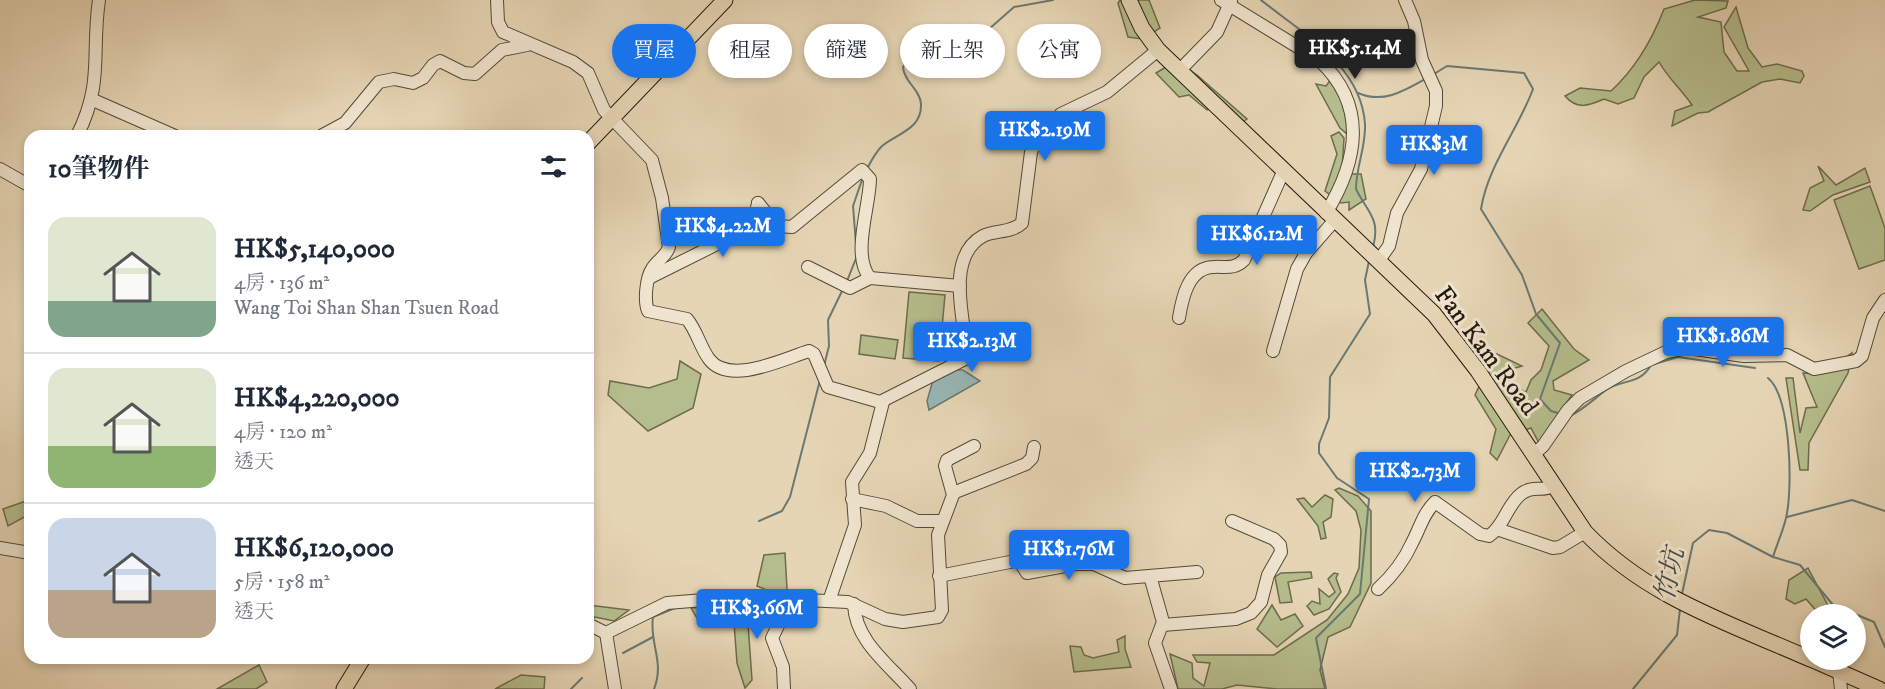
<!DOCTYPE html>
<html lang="zh-TW">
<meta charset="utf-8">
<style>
:root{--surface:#fff;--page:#f6f6f7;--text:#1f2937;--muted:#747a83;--line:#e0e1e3;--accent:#1a73e8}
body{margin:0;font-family:"IM FELL DW Pica","Noto Serif TC",serif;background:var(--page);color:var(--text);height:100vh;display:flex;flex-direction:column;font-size:22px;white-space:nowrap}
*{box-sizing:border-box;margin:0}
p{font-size:20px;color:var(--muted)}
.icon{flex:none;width:33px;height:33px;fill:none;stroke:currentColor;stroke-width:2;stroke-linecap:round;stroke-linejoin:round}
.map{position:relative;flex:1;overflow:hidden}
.sheet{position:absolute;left:24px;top:130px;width:570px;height:534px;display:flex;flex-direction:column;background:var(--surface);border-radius:18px;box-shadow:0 3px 9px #0003}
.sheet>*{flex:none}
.top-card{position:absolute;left:612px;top:24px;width:570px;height:54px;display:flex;gap:12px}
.controls{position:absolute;left:1800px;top:604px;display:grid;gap:12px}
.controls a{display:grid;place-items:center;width:66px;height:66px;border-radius:50%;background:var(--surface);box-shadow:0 3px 9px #0003;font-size:30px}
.price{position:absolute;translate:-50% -51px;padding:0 14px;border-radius:6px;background:var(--accent);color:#fff;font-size:20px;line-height:39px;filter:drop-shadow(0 2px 3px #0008)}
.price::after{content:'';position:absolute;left:50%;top:36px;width:18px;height:14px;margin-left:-9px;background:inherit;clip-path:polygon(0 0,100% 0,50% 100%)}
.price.active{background:#222;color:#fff}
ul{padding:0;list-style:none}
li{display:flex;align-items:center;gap:18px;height:150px;padding:0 24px}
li+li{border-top:2px solid var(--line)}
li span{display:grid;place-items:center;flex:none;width:168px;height:120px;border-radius:18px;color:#555}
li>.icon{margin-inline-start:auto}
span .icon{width:72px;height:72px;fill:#fffc;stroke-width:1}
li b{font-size:26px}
h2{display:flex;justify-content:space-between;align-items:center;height:72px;padding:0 24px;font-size:26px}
.chip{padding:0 21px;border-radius:27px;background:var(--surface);box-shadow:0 3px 9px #0003;font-size:21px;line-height:54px}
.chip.active{background:var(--accent);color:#fff}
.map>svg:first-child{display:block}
.green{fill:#b6bd8c;stroke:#6c6c4e;stroke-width:1.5}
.water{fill:#98b7b5;stroke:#697973;stroke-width:1.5}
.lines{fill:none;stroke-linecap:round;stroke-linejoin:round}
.stream{stroke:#697973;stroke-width:2}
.minor-casing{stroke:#544a39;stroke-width:14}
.major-casing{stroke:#231b10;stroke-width:17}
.minor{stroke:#efe4ce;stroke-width:12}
.major{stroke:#e6d5b4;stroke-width:15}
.labels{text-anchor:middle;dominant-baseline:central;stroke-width:6;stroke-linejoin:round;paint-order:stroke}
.street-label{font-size:26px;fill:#231b10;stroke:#efe4ce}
.water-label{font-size:27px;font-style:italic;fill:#464a42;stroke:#efe4ce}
</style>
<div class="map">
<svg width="1885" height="689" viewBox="0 0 1885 689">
<rect width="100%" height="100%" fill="#e6d5b4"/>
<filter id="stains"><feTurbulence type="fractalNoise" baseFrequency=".00333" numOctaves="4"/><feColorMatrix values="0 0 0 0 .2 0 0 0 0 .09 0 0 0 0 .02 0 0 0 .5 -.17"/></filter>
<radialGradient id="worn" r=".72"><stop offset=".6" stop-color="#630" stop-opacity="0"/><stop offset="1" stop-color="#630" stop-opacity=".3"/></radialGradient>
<!-- green -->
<g class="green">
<polygon points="1120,0 1149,0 1160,28 1143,39 1128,37 1118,3"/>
<path d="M1695,0l33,1 -2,7 -28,9 23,5 3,30 13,19h12l-25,-44 12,-20 12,41 14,19 15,-3 25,7 2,5 -4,7 -20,-4 -18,3 -54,30 -10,1 -26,13 3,-15 17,-6c-11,-16 -24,-27 -33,-43l-15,15 -10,21 -16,6 -14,-5c-16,7 -27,11 -39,-3l15,-8 31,3c25,-23 41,-51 53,-82z"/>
<polygon points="1176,61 1197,75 1247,119 1241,123 1222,104 1207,110 1189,95 1179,97 1156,73"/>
<polygon points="1332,78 1350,121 1347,134 1340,128 1316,84 1326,86"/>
<polygon points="1339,132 1344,138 1342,171 1347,184 1352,174 1361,174 1366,199 1349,210 1349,202 1341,203 1325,191 1337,154 1331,136"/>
<polygon points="1818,166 1836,185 1865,168 1870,182 1833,195 1810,211 1803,210 1810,188 1824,181"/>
<polygon points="1870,186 1885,228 1885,260 1859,269 1834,200"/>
<polygon points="909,292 945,295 939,361 903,358"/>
<polygon points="1542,309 1574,349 1589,360 1553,381 1554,390 1572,395 1539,443 1531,428 1510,435 1497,460 1490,453 1496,429 1475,395 1495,353 1522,366 1498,373 1503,382 1526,392 1531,380 1541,370 1549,346 1528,323"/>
<polygon points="861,335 898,340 895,359 859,354"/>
<polygon points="1852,353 1848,373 1809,443 1808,470 1800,470 1786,378 1793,378 1800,433 1806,408 1817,407 1803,373 1821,374"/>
<polygon points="680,361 701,374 693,408 648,431 608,395 610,381 649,388 677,379"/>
<polygon points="1339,488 1358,496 1371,511 1371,583 1350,627 1328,637 1320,670 1325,689 1277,689 1237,685 1222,689 1178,689 1170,654 1192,663 1193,678 1204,686 1210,663 1197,662 1193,655 1274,655 1327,620 1348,594 1359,568 1361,530 1356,511 1335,490"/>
<polygon points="1325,495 1333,499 1331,517 1323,522 1326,538 1321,539 1318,526 1297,499 1304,498 1312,507"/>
<polygon points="26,501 30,514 8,526 3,509"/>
<polygon points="785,553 787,589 777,594 757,586 764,555"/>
<polygon points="1808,568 1832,613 1835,615 1820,615 1806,599 1795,604 1786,599 1789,580"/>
<polygon points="1311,572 1312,578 1288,582 1292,602 1280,603 1275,577 1281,573"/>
<polygon points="1334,573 1338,574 1336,578 1341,592 1329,609 1314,615 1307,606 1312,601 1320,604 1319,589 1329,597 1335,592 1328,579"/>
<polygon points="588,605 629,610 614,621 595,617 588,625"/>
<polygon points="1272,605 1281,620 1295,614 1303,626 1277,647 1257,629"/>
<polygon points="719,607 747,610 752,680 745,688 737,663 734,623 701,625 691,608"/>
<polygon points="1125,636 1125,649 1131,667 1074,672 1070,646 1081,647 1084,655 1093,658 1119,652 1117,640"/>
<polygon points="259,665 267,682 256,689 217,689"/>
<polygon points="521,675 545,677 544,689 495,689"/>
</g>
<!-- water -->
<polygon class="water" points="954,370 963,370 980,381 929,410 927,401 933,380"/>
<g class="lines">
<!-- stream -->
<g class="stream">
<path d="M1261,0c42,34 100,65 104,124 1,23 -9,43 -9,65 11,23 25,29 17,58"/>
<path d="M1434,74l13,-8 77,7 9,16c-15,41 -45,76 -52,120l41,66 14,39 24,29 -20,56 11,12 7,2"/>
<path d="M1358,93c25,11 46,-2 69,-15"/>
<path d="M867,169c4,-8 8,-16 15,-23 16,-13 40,-17 39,-42 -1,-15 -17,-22 -18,-37l25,-36 7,-3 24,10 21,-1 34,-30 39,-7"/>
<polyline points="856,244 853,206 863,177"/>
<polyline points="847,281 857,256"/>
<polyline points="824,366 829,346 828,320 843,289"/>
<path d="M1768,378c23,19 25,111 18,140 -3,13 -9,26 -13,39l27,8 33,40 41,17 11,25"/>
<path d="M1570,416c14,-7 24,-17 36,-26 16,-11 34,-5 45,-25l27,-8 77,11"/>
<polyline points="1787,517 1852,500 1885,511"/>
<polyline points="759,521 782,511 790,497 820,380"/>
<polyline points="1682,594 1693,543 1709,530 1727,533 1773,557"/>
<polyline points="623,653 653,637"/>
<polyline points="571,689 582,678"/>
<path d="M654,689c11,-28 -5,-45 -1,-72l22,-9"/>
<polyline points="1326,689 1316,638 1360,594 1369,499 1337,478 1319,453 1319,444 1329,418 1330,377 1370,314 1365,280 1369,261"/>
<polyline points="1633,689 1677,635 1680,609"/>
</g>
<!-- minor casing -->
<g class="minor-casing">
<g id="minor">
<path d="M497,0l1,22 5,10 70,30 15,11 16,37 48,50 10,38 7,49c-3,10 -12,13 -17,22 -6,9 -8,32 -4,42l39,8c10,12 13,28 22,40 20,27 74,0 100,-8l5,3 14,33 52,15 85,-43 2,-9c-4,-33 -21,-94 16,-114 12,-6 29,-3 39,-13l9,-71 6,-11 24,-27 46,-22 51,-42"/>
<path d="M1221,0l98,60c49,45 39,101 7,153"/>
<polyline points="1179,71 1217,32 1231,1"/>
<polyline points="93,100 175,136"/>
<path d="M77,136c27,-54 14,-82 22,-136"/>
<polyline points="321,136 345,123 379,82 394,79 413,83 423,78 433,65 440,61 464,73 475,74 502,50 527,45"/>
<polyline points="0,169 30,186"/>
<path d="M758,203l19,23 15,1 70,-57 8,9c0,27 -19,76 0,99"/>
<polyline points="1379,260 1389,246 1397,213 1421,169 1436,106 1436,91 1422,60 1414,21 1405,0"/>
<polyline points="808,267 850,288 870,278 960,286"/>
<polyline points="649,278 725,240 756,213 758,203"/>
<path d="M1179,318c3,-19 9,-50 34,-51 12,-1 21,3 31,-7l39,-88"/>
<polyline points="1273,351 1297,269 1306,253 1334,221"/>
<polyline points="1533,455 1543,446 1568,410 1580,398 1626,371 1666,352 1687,348 1744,356 1787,355 1814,369 1856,361 1862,356 1873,318 1885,300"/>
<polyline points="953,493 1026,464 1032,458 1034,447"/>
<polyline points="852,499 886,506 917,521 941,521"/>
<polyline points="1497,529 1553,548 1560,547 1585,532"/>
<polyline points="0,548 30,553"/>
<polyline points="939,576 1015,561 1020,562 1027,573 1076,564 1094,564 1125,578 1197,572"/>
<polyline points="1150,576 1163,622 1155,643 1171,689"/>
<path d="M1378,589c14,-13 26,-28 34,-46 8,-15 11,-29 23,-41l45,32 9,2c15,-10 18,-31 32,-42 11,-9 21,-2 32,-8"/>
<polyline points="829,601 855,525 852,482 870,453 883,402"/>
<path d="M854,604c1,36 33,59 56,85"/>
<polyline points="588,624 606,633 667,603 741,597 848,602 885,619 903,622 938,617 942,610 938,535 953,495 945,466 947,460 974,446"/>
<polyline points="1163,625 1236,619 1251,613 1261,602 1268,575 1281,552 1280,545 1274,539 1232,521"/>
<polyline points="606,633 615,689"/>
<polyline points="1839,672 1841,689"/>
<polyline points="784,689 783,667 772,638 791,599"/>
</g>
</g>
<!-- major casing -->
<g class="major-casing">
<g id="major">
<path d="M1129,0l13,28 16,22 276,264 44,57 107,161c63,66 144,91 225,127"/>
<polyline points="588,143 725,0"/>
<polyline points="1813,660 1879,689"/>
<polyline points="344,689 363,658"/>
</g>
</g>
<!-- minor -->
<use href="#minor" class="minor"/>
<!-- major -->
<use href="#major" class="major"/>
</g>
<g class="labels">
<!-- street labels -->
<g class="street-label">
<text transform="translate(1486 351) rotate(53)">Fan Kam Road</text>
</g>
<!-- water labels -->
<g class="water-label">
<text transform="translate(1670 575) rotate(-78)">竹坑</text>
</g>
</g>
<rect width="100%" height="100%" filter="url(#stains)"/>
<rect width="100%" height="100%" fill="url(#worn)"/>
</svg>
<div class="controls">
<a><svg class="icon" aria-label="layers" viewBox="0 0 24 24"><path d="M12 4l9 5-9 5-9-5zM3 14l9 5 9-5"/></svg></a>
</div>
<b class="price active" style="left:1355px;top:80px">HK$5.14M</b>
<b class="price" style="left:1045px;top:162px">HK$2.19M</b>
<b class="price" style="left:1434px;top:176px">HK$3M</b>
<b class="price" style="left:723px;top:258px">HK$4.22M</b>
<b class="price" style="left:1257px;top:266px">HK$6.12M</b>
<b class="price" style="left:1723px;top:368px">HK$1.86M</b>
<b class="price" style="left:972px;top:373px">HK$2.13M</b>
<b class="price" style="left:1415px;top:503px">HK$2.73M</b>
<b class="price" style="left:1069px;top:581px">HK$1.76M</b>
<b class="price" style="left:757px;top:640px">HK$3.66M</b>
<div class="top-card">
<a class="chip active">買屋</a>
<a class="chip">租屋</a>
<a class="chip">篩選</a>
<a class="chip">新上架</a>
<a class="chip">公寓</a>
</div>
<section class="sheet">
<h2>10筆物件<svg class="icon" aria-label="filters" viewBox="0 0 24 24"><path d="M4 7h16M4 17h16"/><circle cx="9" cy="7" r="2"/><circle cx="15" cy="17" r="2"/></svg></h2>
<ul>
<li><span style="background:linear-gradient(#dfe7d0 70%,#7fa58c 0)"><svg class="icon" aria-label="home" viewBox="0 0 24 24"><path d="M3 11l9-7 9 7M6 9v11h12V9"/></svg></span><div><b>HK$5,140,000</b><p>4房 · 136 m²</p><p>Wang Toi Shan Shan Tsuen Road</p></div></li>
<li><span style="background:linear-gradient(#dfe7d0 65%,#8fb573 0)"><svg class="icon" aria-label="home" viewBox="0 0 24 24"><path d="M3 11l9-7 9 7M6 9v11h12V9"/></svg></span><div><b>HK$4,220,000</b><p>4房 · 120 m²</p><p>透天</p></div></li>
<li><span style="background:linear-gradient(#c9d6e8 60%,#b9a48a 0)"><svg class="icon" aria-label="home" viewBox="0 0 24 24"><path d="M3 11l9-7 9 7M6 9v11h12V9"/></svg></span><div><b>HK$6,120,000</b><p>5房 · 158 m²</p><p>透天</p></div></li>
</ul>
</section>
</div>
